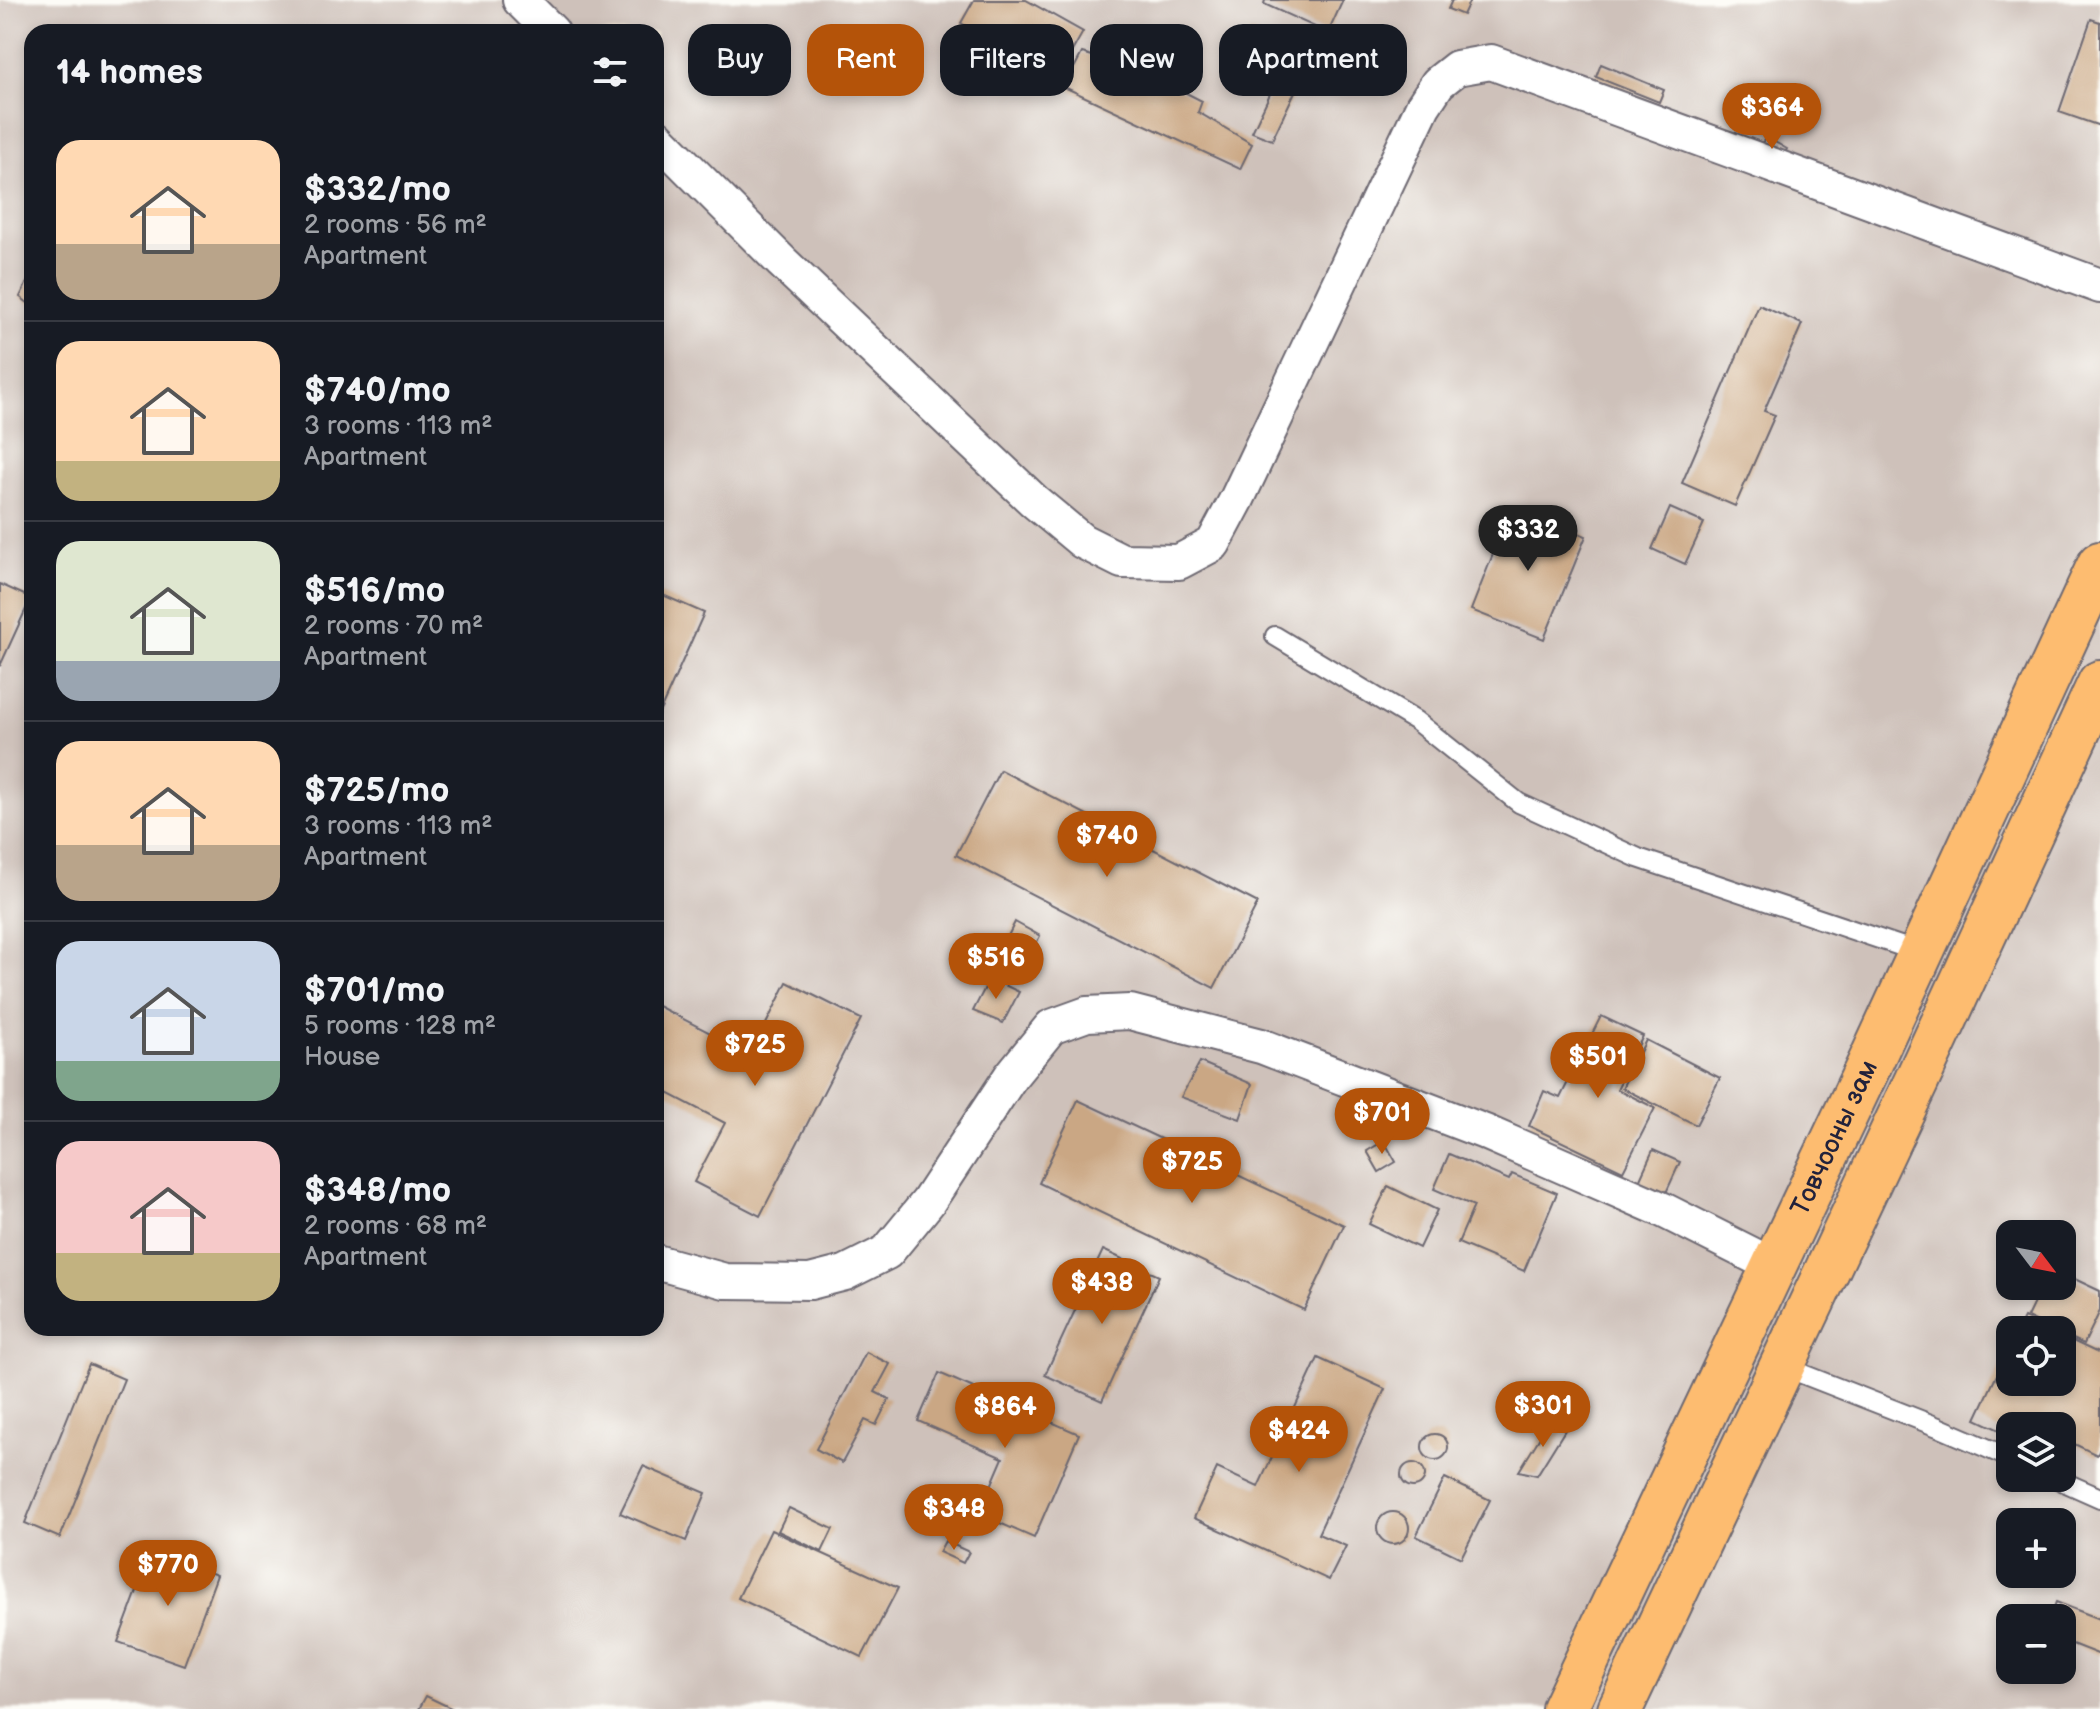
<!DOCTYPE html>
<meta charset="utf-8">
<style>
:root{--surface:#171b24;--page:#242831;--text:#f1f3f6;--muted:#9ea1a6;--line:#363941;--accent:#b45309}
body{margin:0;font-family:"Balsamiq Sans",sans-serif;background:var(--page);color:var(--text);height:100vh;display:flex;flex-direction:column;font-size:30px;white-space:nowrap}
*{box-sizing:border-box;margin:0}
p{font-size:26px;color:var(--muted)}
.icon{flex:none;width:44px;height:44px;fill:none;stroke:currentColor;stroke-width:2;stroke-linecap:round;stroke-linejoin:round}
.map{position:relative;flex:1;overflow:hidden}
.details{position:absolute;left:24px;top:24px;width:640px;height:1312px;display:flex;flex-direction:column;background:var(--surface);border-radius:24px;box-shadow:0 4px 12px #0003}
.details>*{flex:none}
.banner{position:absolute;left:688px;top:24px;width:760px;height:72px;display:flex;gap:16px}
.needle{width:52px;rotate:122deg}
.buttons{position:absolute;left:1996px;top:1220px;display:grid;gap:16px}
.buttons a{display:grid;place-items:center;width:80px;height:80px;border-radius:16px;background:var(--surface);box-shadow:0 4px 12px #0003;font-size:40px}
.price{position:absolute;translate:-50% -68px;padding:0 18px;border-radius:28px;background:var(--accent);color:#fff;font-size:26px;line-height:52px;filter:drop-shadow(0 2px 4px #0008)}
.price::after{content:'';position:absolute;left:50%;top:48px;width:24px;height:18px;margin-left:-12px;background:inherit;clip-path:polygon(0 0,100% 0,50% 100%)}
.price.current{background:#222;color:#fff}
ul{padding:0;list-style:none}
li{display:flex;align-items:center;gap:24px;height:200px;padding:0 32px}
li+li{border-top:2px solid var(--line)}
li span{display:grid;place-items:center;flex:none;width:224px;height:160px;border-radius:24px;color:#555}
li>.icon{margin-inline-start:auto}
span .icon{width:96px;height:96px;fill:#fffc;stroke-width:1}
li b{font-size:34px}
h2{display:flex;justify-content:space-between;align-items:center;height:96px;padding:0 32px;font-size:34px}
.chip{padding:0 28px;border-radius:24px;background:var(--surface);box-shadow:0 4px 12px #0003;font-size:28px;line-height:72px}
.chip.current{background:var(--accent);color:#fff}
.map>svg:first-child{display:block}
.industrial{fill:#cec1ba;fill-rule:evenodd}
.building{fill:#caa784}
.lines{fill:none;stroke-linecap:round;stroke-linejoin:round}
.lane-casing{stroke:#6d6871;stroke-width:22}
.street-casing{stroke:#6d6871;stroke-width:38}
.highway-casing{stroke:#6d6871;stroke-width:48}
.lane{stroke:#fff;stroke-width:18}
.street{stroke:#fff;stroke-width:34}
.highway{stroke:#fdbc70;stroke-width:44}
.labels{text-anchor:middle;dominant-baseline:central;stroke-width:6;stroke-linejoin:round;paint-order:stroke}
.street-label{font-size:26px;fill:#22223b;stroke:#fdfcf7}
</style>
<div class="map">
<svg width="2100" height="1709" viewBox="0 0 2100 1709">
<rect width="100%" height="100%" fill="#fdfcf7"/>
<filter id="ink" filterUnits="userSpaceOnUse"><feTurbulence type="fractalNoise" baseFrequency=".0125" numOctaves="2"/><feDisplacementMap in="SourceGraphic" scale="16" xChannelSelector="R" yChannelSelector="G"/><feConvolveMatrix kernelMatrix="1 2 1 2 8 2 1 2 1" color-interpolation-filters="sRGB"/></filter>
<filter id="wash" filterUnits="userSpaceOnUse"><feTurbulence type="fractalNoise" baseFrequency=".006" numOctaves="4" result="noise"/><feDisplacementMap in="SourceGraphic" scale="32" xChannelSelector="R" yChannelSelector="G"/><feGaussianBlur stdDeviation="1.8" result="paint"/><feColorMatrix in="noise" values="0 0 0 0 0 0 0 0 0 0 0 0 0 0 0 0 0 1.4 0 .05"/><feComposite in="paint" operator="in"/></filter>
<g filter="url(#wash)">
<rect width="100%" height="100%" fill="#f7ead6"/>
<!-- industrial -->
<path class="industrial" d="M0,0h2100v1709h-2100zM32,32h624v1296h-624zM2010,1234h52v52h-52zM2010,1330h52v52h-52zM2010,1426h52v52h-52zM2010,1522h52v52h-52zM2010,1618h52v52h-52z"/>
<g id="blocks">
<!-- building -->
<g class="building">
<polygon points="974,0 1026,0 1083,32 1057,78 961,23"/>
<polygon points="1265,0 1343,0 1328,33 1264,4"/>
<polygon points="1452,0 1470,0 1463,15 1448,9"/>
<polygon points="2091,19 2100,22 2100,126 2059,112"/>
<polygon points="1250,32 1311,58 1272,140 1252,132 1277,79 1239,62"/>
<polygon points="1102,50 1202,101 1198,112 1252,144 1240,169 1064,87 1082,53 1096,57"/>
<polygon points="1601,64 1664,90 1659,102 1596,77"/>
<polygon points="1766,137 1787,149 1778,164 1756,152"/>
<polygon points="32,272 32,306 20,297"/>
<polygon points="1759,305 1802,324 1764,411 1775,415 1735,506 1682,483"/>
<polygon points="1512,506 1586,536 1544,639 1471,610"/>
<polygon points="1670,508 1704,523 1685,564 1652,549"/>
<polygon points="0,584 31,598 0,666"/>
<polygon points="656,592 704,613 656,720"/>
<polygon points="1000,770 1258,903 1214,988 956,855"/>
<polygon points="1015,922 1040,936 1022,971 997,958"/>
<polygon points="990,978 1019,992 1003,1023 973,1011"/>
<polygon points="787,982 861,1019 760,1216 694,1182 725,1123 656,1087 656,1005 751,1054"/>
<polygon points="1601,1016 1643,1036 1617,1089 1655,1108 1623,1171 1529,1126 1544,1091 1560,1098"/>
<polygon points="1646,1040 1720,1078 1696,1125 1622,1088"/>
<polygon points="1200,1062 1252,1084 1240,1119 1181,1097"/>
<polygon points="1078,1100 1344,1225 1304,1310 1039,1183"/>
<polygon points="1384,1141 1396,1162 1379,1172 1367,1151"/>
<polygon points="1653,1150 1680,1162 1665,1195 1638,1183"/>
<polygon points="1449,1154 1509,1180 1512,1174 1557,1193 1524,1271 1458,1243 1474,1206 1434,1189"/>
<polygon points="1388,1186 1437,1210 1419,1248 1369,1224"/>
<polygon points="1103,1250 1159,1276 1102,1401 1045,1375"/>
<polygon points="2062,1273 2100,1291 2100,1311 2084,1344 2062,1334 2062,1330 2055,1330 2027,1317 2042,1286 2062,1286"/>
<polygon points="2024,1318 2050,1330 2018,1330"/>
<polygon points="2062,1336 2100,1354 2100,1448 2097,1455 2062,1438 2062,1426 2010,1426 2010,1435 1976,1419 2010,1347 2010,1382 2062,1382"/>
<polygon points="866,1352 890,1364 875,1392 889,1399 876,1425 865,1420 842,1463 816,1449"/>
<polygon points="1318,1358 1385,1389 1318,1534 1346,1546 1329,1580 1194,1518 1217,1468 1258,1487"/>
<polygon points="89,1364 124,1379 60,1538 25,1523"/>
<polygon points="939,1373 1079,1434 1034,1538 979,1514 1003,1458 918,1421"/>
<polygon points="1550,1421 1565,1430 1537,1475 1519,1471"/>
<circle cx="1435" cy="1447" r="13"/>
<circle cx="1413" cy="1475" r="12"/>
<polygon points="643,1466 706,1493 686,1541 620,1513"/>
<polygon points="1445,1478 1490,1500 1461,1558 1416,1536"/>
<polygon points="789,1508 833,1529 822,1552 778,1531"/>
<circle cx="1393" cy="1528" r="16"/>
<polygon points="771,1530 898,1588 862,1657 738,1598"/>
<polygon points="945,1541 969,1552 963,1563 939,1552"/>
<polygon points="152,1551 217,1575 184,1665 118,1642"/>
<polygon points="2056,1602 2100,1619 2100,1655 2062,1640 2062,1618 2050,1618"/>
<polygon points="426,1696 453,1709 419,1709"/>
</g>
</g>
</g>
<g filter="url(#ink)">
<use href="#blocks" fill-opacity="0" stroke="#6d6871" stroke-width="2"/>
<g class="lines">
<!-- lane casing -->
<g class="lane-casing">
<g id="lane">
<polyline points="1275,636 1416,721 1519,803 1638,858 1921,953"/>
<polyline points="1782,1366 1938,1427 2010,1458"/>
<polyline points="2055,1478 2100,1498"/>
</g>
</g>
<!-- street casing -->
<g class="street-casing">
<g id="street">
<polyline points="520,0 552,32"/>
<polyline points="656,136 782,262 1034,501 1082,541 1122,561 1179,562 1213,544 1237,499 1423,106 1438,83 1457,68 1491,62 2100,286"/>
<polyline points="656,1262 725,1281 810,1282 845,1273 887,1252 928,1202 1011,1076 1051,1027 1087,1014 1130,1012 1261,1046 1485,1132 1661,1209 1774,1266"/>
</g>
</g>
<!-- highway casing -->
<g class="highway-casing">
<g id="highway">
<path id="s1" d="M1564,1709l307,-648 229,-497"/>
<polyline points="1620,1709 1916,1082 2100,683"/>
</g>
</g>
<!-- lane -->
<use href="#lane" class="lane"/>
<!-- street -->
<use href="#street" class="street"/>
<!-- highway -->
<use href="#highway" class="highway"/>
</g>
</g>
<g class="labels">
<!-- street labels -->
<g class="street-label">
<text stroke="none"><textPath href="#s1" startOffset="632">Товчооны зам</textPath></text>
</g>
</g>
</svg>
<div class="buttons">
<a><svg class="needle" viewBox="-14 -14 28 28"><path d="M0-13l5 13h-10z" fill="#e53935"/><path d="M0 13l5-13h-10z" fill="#9ea1a6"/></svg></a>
<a><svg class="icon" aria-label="locate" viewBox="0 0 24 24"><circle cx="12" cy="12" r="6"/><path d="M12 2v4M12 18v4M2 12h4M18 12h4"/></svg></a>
<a><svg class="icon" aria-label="layers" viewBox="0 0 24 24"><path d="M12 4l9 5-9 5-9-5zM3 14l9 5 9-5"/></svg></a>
<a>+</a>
<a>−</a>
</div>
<b class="price" style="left:1772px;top:151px">$364</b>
<b class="price current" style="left:1528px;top:573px">$332</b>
<b class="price" style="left:1107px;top:879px">$740</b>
<b class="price" style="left:996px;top:1001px">$516</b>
<b class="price" style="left:755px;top:1088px">$725</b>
<b class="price" style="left:1598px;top:1100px">$501</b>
<b class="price" style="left:1382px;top:1156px">$701</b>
<b class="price" style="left:1192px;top:1205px">$725</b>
<b class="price" style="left:1102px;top:1326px">$438</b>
<b class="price" style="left:1543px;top:1449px">$301</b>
<b class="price" style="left:1005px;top:1450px">$864</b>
<b class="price" style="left:1299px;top:1474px">$424</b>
<b class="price" style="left:954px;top:1552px">$348</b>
<b class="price" style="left:168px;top:1608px">$770</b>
<div class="banner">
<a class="chip">Buy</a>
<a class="chip current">Rent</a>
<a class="chip">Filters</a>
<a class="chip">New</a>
<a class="chip">Apartment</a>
</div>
<section class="details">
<h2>14 homes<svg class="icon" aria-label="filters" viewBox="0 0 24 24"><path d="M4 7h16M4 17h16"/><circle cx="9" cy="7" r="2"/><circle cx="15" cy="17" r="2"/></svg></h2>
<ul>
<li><span style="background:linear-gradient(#ffd9b3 65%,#b9a48a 0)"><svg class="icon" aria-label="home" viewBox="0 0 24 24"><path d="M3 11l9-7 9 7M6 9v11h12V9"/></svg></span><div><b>$332/mo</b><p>2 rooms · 56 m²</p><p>Apartment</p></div></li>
<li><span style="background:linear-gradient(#ffd9b3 75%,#c2b280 0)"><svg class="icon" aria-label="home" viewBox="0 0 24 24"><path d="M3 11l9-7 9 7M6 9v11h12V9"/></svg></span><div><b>$740/mo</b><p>3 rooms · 113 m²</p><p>Apartment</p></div></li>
<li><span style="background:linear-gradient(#dfe7d0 75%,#9aa5b1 0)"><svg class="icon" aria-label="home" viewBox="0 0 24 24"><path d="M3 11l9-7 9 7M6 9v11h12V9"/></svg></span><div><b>$516/mo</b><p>2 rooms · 70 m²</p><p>Apartment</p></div></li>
<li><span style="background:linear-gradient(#ffd9b3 65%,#b9a48a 0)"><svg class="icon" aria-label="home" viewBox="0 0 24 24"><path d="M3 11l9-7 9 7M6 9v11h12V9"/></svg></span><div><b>$725/mo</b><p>3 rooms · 113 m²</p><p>Apartment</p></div></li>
<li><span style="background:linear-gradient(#c9d6e8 75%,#7fa58c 0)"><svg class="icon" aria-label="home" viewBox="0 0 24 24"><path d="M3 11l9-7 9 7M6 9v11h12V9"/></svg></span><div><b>$701/mo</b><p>5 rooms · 128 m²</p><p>House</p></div></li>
<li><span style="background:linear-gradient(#f6c9c9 70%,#c2b280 0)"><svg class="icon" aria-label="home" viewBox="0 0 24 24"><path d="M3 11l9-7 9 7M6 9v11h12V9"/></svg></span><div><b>$348/mo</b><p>2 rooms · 68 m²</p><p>Apartment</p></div></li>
</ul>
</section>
</div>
